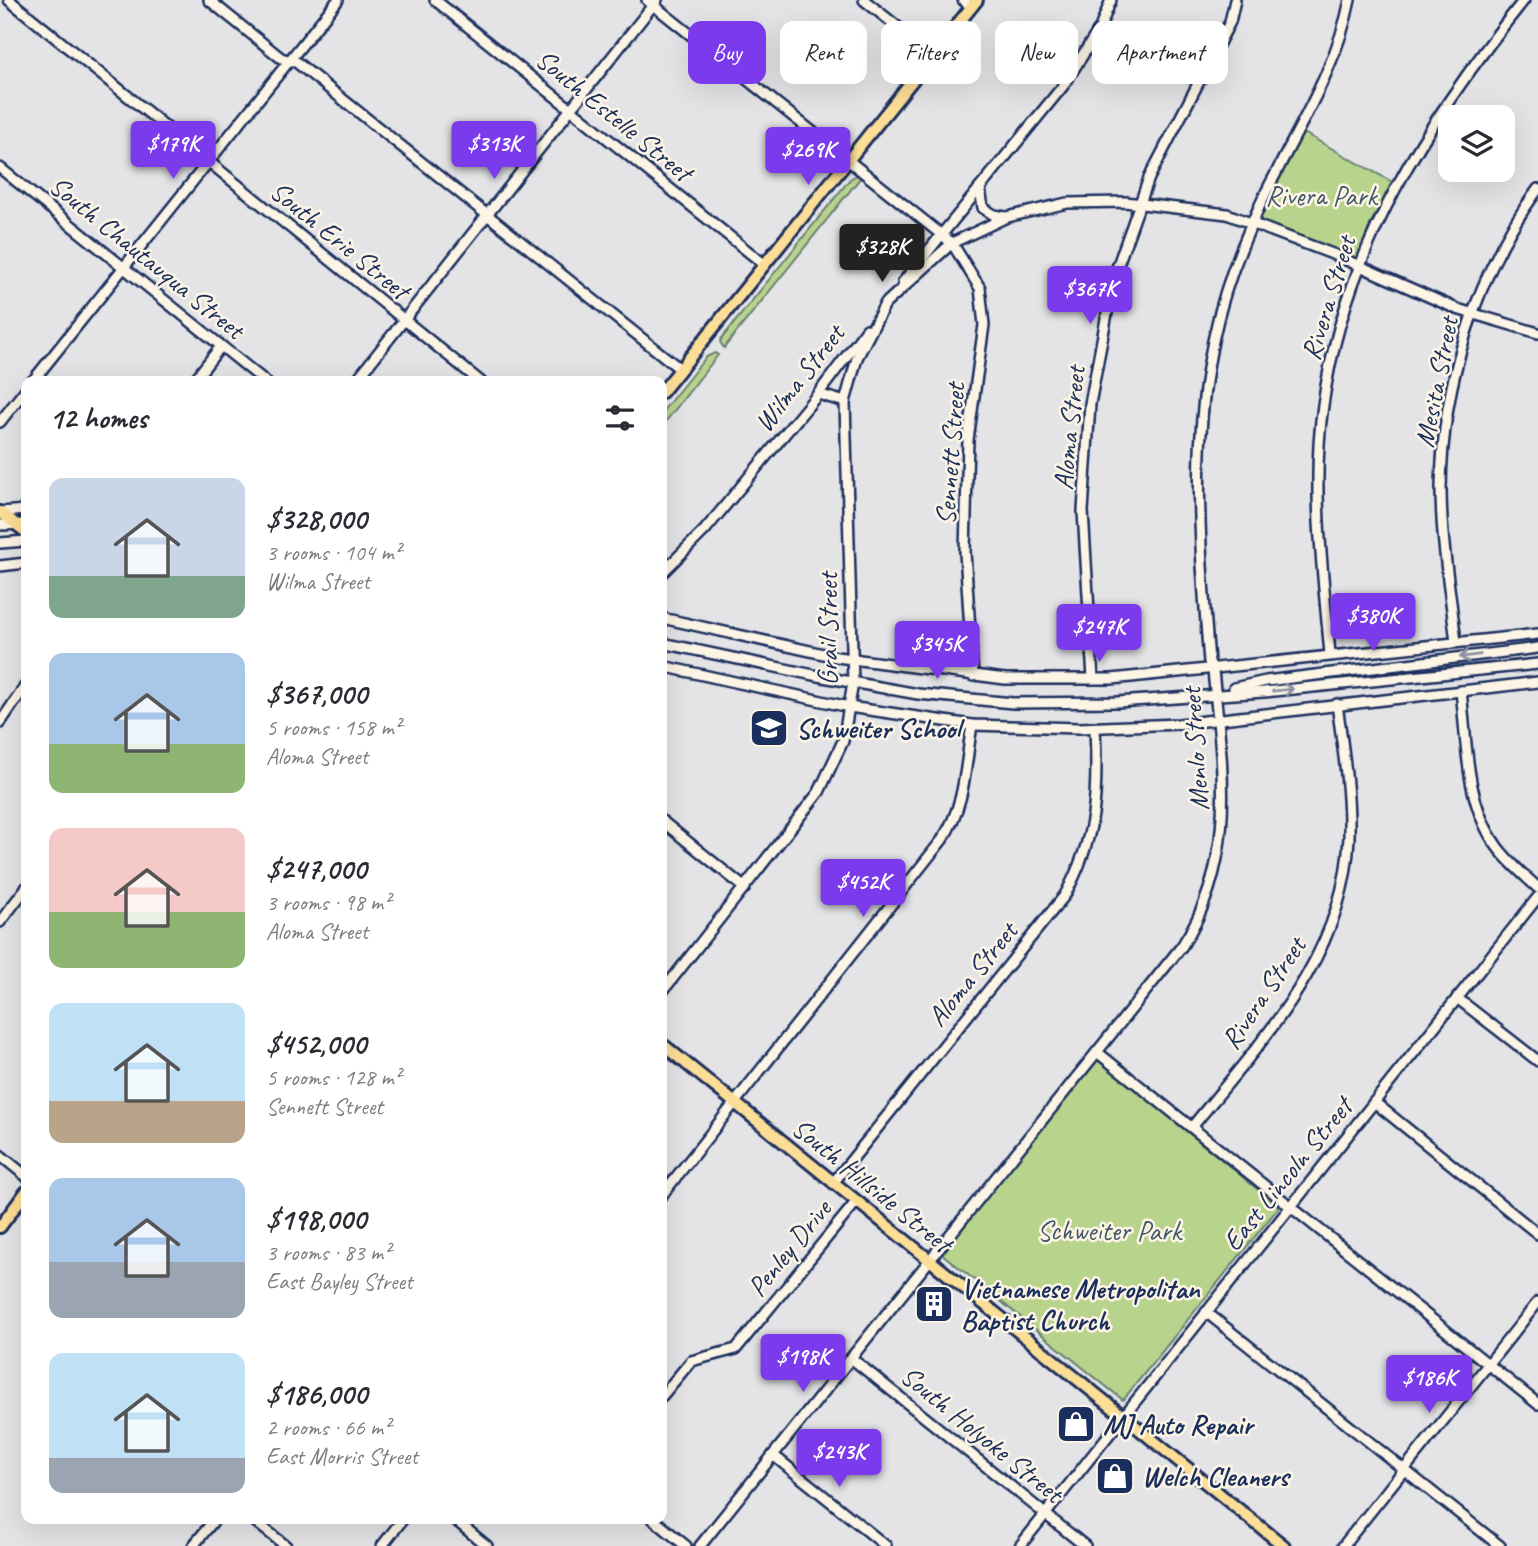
<!DOCTYPE html>
<meta charset="utf-8">
<style>
:root{--surface:#fff;--page:#f7f7f7;--text:#2b2b33;--muted:#7c7c81;--accent:#7c3aed}
body{margin:0;font-family:Caveat,sans-serif;background:var(--page);color:var(--text);height:100vh;display:flex;flex-direction:column;font-size:26px;white-space:nowrap}
*{box-sizing:border-box;margin:0}
p{font-size:23px;color:var(--muted)}
.icon{flex:none;width:38px;height:38px;fill:none;stroke:currentColor;stroke-width:2;stroke-linecap:round;stroke-linejoin:round}
.map{position:relative;flex:1;overflow:hidden}
.side{position:absolute;left:21px;top:376px;width:646px;height:1148px;display:flex;flex-direction:column;background:var(--surface);border-radius:14px;box-shadow:0 7px 28px #0002}
.side>*{flex:none}
.hud{position:absolute;left:688px;top:21px;width:665px;height:63px;display:flex;gap:14px}
.controls{position:absolute;left:1438px;top:105px;display:grid;gap:14px}
.controls a{display:grid;place-items:center;width:77px;height:77px;border-radius:14px;background:var(--surface);box-shadow:0 7px 28px #0002;font-size:35px}
.price{position:absolute;translate:-50% -60px;padding:0 16px;border-radius:7px;background:var(--accent);color:#fff;font-size:23px;line-height:46px;filter:drop-shadow(0 2px 4px #0008)}
.price::after{content:'';position:absolute;left:50%;top:42px;width:21px;height:16px;margin-left:-10px;background:inherit;clip-path:polygon(0 0,100% 0,50% 100%)}
.price.active{background:#222;color:#fff}
ul{padding:0;list-style:none}
li{display:flex;align-items:center;gap:21px;height:175px;padding:0 28px}
li span{display:grid;place-items:center;flex:none;width:196px;height:140px;border-radius:14px;color:#555}
li>.icon{margin-inline-start:auto}
span .icon{width:84px;height:84px;fill:#fffc;stroke-width:1}
li b{font-size:30px}
h2{display:flex;justify-content:space-between;align-items:center;height:84px;padding:0 28px;font-size:30px}
.chip{padding:0 24px;border-radius:14px;background:var(--surface);box-shadow:0 7px 28px #0002;font-size:24px;line-height:63px}
.chip.active{background:var(--accent);color:#fff}
.map>svg:first-child{display:block}
.green{fill:#b8d38b;stroke:#6a8174;stroke-width:2}
.lines{fill:none;stroke-linecap:round;stroke-linejoin:round}
.minor-casing{stroke:#1b2f5e;stroke-width:14}
.major-casing{stroke:#1b2f5e;stroke-width:16}
.minor{stroke:#fcf5e5;stroke-width:9}
.major{stroke:#fdde96;stroke-width:10}
.oneway{stroke:#8c92a2}
.labels{text-anchor:middle;dominant-baseline:central;stroke-width:5;stroke-linejoin:round;paint-order:stroke}
.street-label{font-size:28px;fill:#1b2f5e;stroke:#fcf5e5}
.park-label{font-size:28px;fill:#425869;stroke:#fcf5e5}
.poi-label{font-size:28px;font-weight:bold;fill:#1b2f5e;stroke:#fcf5e5;text-anchor:start}
</style>
<div class="map">
<svg width="1538" height="1546" viewBox="0 0 1538 1546">
<rect width="100%" height="100%" fill="#e4e4e7"/>
<filter id="ink" filterUnits="userSpaceOnUse"><feTurbulence type="fractalNoise" baseFrequency=".0143" numOctaves="2"/><feDisplacementMap in="SourceGraphic" scale="14" xChannelSelector="R" yChannelSelector="G"/><feConvolveMatrix kernelMatrix="1 2 1 2 8 2 1 2 1" color-interpolation-filters="sRGB"/></filter>
<g filter="url(#ink)">
<!-- green -->
<g class="green">
<polygon points="1302,132 1394,183 1371,222 1358,260 1259,220"/>
<polygon points="857,175 861,177 724,348 720,342 722,338 850,179"/>
<polygon points="715,353 718,355 662,426 662,412 706,357"/>
<polygon points="1098,1058 1279,1207 1123,1400 941,1253"/>
</g>
<g class="lines">
<!-- minor casing -->
<g class="minor-casing">
<g id="minor">
<polyline points="9,0 481,382"/>
<polyline points="209,0 281,58 296,62 680,369"/>
<polyline points="435,0 765,265"/>
<polyline points="647,0 952,243 980,288 984,325 968,440 965,552 973,676"/>
<polyline points="864,0 933,55"/>
<polyline points="963,0 972,7"/>
<polyline points="0,168 266,382"/>
<polyline points="980,188 983,208 994,215 1005,217"/>
<polyline points="903,282 1063,86 1100,28 1111,0"/>
<polyline points="32,382 338,0"/>
<polyline points="193,382 221,346"/>
<polyline points="355,382 657,0"/>
<polyline points="818,394 845,402"/>
<polyline points="0,422 26,389"/>
<polyline points="1,512 26,510"/>
<polyline points="0,525 26,524"/>
<polyline points="0,543 26,541"/>
<polyline points="0,566 26,563"/>
<polyline points="662,573 705,530 818,394 867,329"/>
<polyline points="662,618 837,657 1005,679 1112,679 1538,634"/>
<path d="M1456,642c-6,-51 -15,-102 -15,-154 1,-104 35,-215 97,-299"/>
<polyline points="662,643 823,677 918,694 1013,703 1117,702 1264,692 1538,664"/>
<path d="M1330,654c-7,-82 -19,-167 -7,-249 22,-157 104,-284 201,-405"/>
<polyline points="662,666 849,707 972,725 1079,728 1179,724 1538,682"/>
<polyline points="1093,679 1083,511 1090,404 1114,276 1149,178 1230,22 1235,0"/>
<polyline points="1234,688 1266,681 1538,648"/>
<path d="M1461,691c6,51 4,110 35,154 11,16 27,29 42,43"/>
<polyline points="0,723 26,685"/>
<polyline points="662,821 745,888"/>
<polyline points="0,922 26,888"/>
<polyline points="662,992 819,792 843,741 853,683 845,402 857,358 885,304 952,243 1007,217 1067,203 1125,202 1227,214 1335,255 1457,309 1538,333"/>
<polyline points="1457,998 1538,1061"/>
<polyline points="1097,1052 1538,1404"/>
<polyline points="1374,1102 1538,1234"/>
<path d="M1192,1127c70,-87 153,-171 157,-290 1,-44 -6,-89 -12,-133"/>
<polyline points="0,1155 26,1176"/>
<path d="M833,1183l232,-288c32,-59 33,-102 30,-167"/>
<path d="M662,1195l280,-355c24,-36 23,-74 30,-115"/>
<polyline points="1206,1312 1500,1546"/>
<polyline points="851,1358 1085,1546"/>
<polyline points="662,1396 691,1361 736,1349 856,1202"/>
<polyline points="773,1455 886,1546"/>
<polyline points="252,1519 286,1546"/>
<polyline points="454,1519 487,1546"/>
<polyline points="653,1519 686,1546"/>
<polyline points="193,1546 215,1519"/>
<polyline points="382,1546 403,1519"/>
<path d="M700,1546l482,-600c57,-88 40,-179 31,-276l-4,-8c-11,-142 -24,-280 33,-415 10,-24 20,-49 33,-72 29,-58 62,-110 75,-175"/>
<polyline points="1020,1546 1538,897"/>
<polyline points="1343,1546 1538,1302"/>
</g>
</g>
<!-- major casing -->
<g class="major-casing">
<g id="major">
<polyline points="662,392 977,0"/>
<polyline points="0,512 26,532"/>
<polyline points="662,1044 1284,1546"/>
<polyline points="0,1227 26,1192"/>
</g>
</g>
<!-- minor -->
<use href="#minor" class="minor"/>
<!-- major -->
<use href="#major" class="major"/>
</g>
<!-- one-way arrows -->
<defs><path id="oneway-shaft" d="M-6 0H5M1.5-3L5.5 0L1.5 3" fill="none" stroke-width="1.6" stroke-linecap="round" stroke-linejoin="round" transform="scale(1.75)"/></defs>
<g class="oneway">
<use href="#oneway-shaft" transform="translate(1470 656) rotate(173)"/>
<use href="#oneway-shaft" transform="translate(1283 690) rotate(-6)"/>
</g>
</g>
<!-- icons -->
<defs>
<g id="school-square" transform="scale(2.0125)"><rect x="-9" y="-9" width="18" height="18" rx="4" fill="#1b2f5e" stroke="#fcf5e5"/><path d="M0-5L7-2L0 1L-7-2ZM-4 1L0 2.5L4 1V4Q0 6-4 4Z" fill="#fff"/></g>
<g id="building-square" transform="scale(2.0125)"><rect x="-9" y="-9" width="18" height="18" rx="4" fill="#1b2f5e" stroke="#fcf5e5"/><path d="M-4-6H4V6H1V3H-1V6H-4ZM-2.5-4.3h1.7v1.8h-1.7ZM.8-4.3h1.7v1.8H.8ZM-2.5-1h1.7V.8h-1.7ZM.8-1h1.7V.8H.8Z" fill="#fff"/></g>
<g id="shop-square" transform="scale(2.0125)"><rect x="-9" y="-9" width="18" height="18" rx="4" fill="#1b2f5e" stroke="#fcf5e5"/><path d="M-5-2.5h2.3a2.7 3.5 0 0 1 5.4 0H5L5.5 6h-11ZM-1.5-2.5h3a1.5 2.3 0 0 0-3 0Z" fill="#fff"/></g>
</defs>
<g fill-rule="evenodd">
<use href="#school-square" x="769" y="728"/>
<use href="#building-square" x="934" y="1304"/>
<use href="#shop-square" x="1076" y="1424"/>
<use href="#shop-square" x="1115" y="1476"/>
</g>
<g class="labels">
<!-- street labels -->
<g class="street-label">
<text transform="translate(614 115) rotate(39)">South Estelle Street</text>
<text transform="translate(340 240) rotate(39)">South Erie Street</text>
<text transform="translate(147 257) rotate(39)">South Chautauqua Street</text>
<text transform="translate(1328 298) rotate(-73)">Rivera Street</text>
<text transform="translate(799 378) rotate(-52)">Wilma Street</text>
<text transform="translate(1436 382) rotate(-79)">Mesita Street</text>
<text transform="translate(1069 428) rotate(-84)">Aloma Street</text>
<text transform="translate(950 454) rotate(-86)">Sennett Street</text>
<text transform="translate(827 629) rotate(-90)">Grail Street</text>
<text transform="translate(1195 749) rotate(-94)">Menlo Street</text>
<text transform="translate(972 974) rotate(-51)">Aloma Street</text>
<text transform="translate(1263 993) rotate(-56)">Rivera Street</text>
<text transform="translate(1287 1174) rotate(-51)">East Lincoln Street</text>
<text transform="translate(872 1185) rotate(39)">South Hillside Street</text>
<text transform="translate(789 1248) rotate(-51)">Penley Drive</text>
<text transform="translate(982 1434) rotate(39)">South Holyoke Street</text>
</g>
<!-- park labels -->
<g class="park-label">
<text x="1321" y="195">Rivera Park</text>
<text x="1109" y="1230">Schweiter Park</text>
</g>
<!-- poi labels -->
<g class="poi-label">
<text x="796" y="728">Schweiter School</text>
<text x="961" y="1288">Vietnamese Metropolitan<tspan x="961" dy="32">Baptist Church</tspan></text>
<text x="1103" y="1424">MJ Auto Repair</text>
<text x="1142" y="1476">Welch Cleaners</text>
</g>
</g>
</svg>
<div class="controls">
<a><svg class="icon" aria-label="layers" viewBox="0 0 24 24"><path d="M12 4l9 5-9 5-9-5zM3 14l9 5 9-5"/></svg></a>
</div>
<b class="price" style="left:173px;top:181px">$179K</b>
<b class="price" style="left:494px;top:181px">$313K</b>
<b class="price" style="left:808px;top:187px">$269K</b>
<b class="price active" style="left:882px;top:284px">$328K</b>
<b class="price" style="left:1090px;top:326px">$367K</b>
<b class="price" style="left:1373px;top:653px">$380K</b>
<b class="price" style="left:1099px;top:664px">$247K</b>
<b class="price" style="left:937px;top:681px">$345K</b>
<b class="price" style="left:863px;top:919px">$452K</b>
<b class="price" style="left:803px;top:1394px">$198K</b>
<b class="price" style="left:1429px;top:1415px">$186K</b>
<b class="price" style="left:839px;top:1489px">$243K</b>
<div class="hud">
<a class="chip active">Buy</a>
<a class="chip">Rent</a>
<a class="chip">Filters</a>
<a class="chip">New</a>
<a class="chip">Apartment</a>
</div>
<section class="side">
<h2>12 homes<svg class="icon" aria-label="filters" viewBox="0 0 24 24"><path d="M4 7h16M4 17h16"/><circle cx="9" cy="7" r="2"/><circle cx="15" cy="17" r="2"/></svg></h2>
<ul>
<li><span style="background:linear-gradient(#c9d6e8 70%,#7fa58c 0)"><svg class="icon" aria-label="home" viewBox="0 0 24 24"><path d="M3 11l9-7 9 7M6 9v11h12V9"/></svg></span><div><b>$328,000</b><p>3 rooms · 104 m²</p><p>Wilma Street</p></div></li>
<li><span style="background:linear-gradient(#a9c7e8 65%,#8fb573 0)"><svg class="icon" aria-label="home" viewBox="0 0 24 24"><path d="M3 11l9-7 9 7M6 9v11h12V9"/></svg></span><div><b>$367,000</b><p>5 rooms · 158 m²</p><p>Aloma Street</p></div></li>
<li><span style="background:linear-gradient(#f6c9c9 60%,#8fb573 0)"><svg class="icon" aria-label="home" viewBox="0 0 24 24"><path d="M3 11l9-7 9 7M6 9v11h12V9"/></svg></span><div><b>$247,000</b><p>3 rooms · 98 m²</p><p>Aloma Street</p></div></li>
<li><span style="background:linear-gradient(#bfe0f5 70%,#b9a48a 0)"><svg class="icon" aria-label="home" viewBox="0 0 24 24"><path d="M3 11l9-7 9 7M6 9v11h12V9"/></svg></span><div><b>$452,000</b><p>5 rooms · 128 m²</p><p>Sennett Street</p></div></li>
<li><span style="background:linear-gradient(#a9c7e8 60%,#9aa5b1 0)"><svg class="icon" aria-label="home" viewBox="0 0 24 24"><path d="M3 11l9-7 9 7M6 9v11h12V9"/></svg></span><div><b>$198,000</b><p>3 rooms · 83 m²</p><p>East Bayley Street</p></div></li>
<li><span style="background:linear-gradient(#bfe0f5 75%,#9aa5b1 0)"><svg class="icon" aria-label="home" viewBox="0 0 24 24"><path d="M3 11l9-7 9 7M6 9v11h12V9"/></svg></span><div><b>$186,000</b><p>2 rooms · 66 m²</p><p>East Morris Street</p></div></li>
</ul>
</section>
</div>
